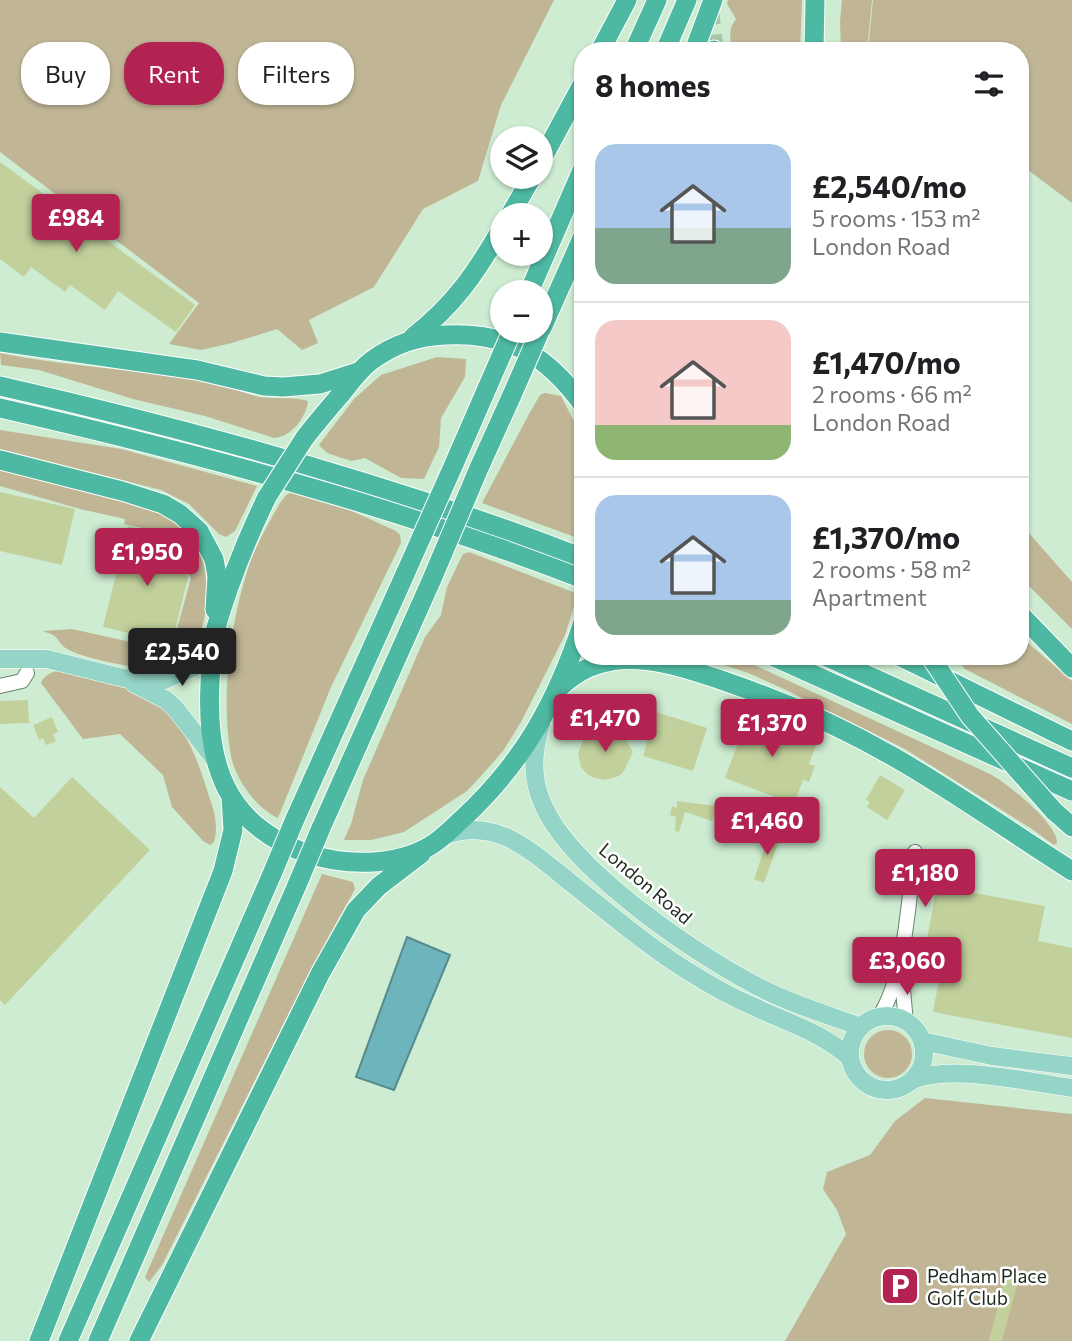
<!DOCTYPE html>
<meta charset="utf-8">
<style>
:root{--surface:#fff;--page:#f6f6f6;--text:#202124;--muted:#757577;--line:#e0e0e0;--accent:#b32352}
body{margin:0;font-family:Commissioner,sans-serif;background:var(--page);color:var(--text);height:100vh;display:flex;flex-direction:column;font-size:26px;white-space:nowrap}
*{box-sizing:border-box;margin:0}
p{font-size:23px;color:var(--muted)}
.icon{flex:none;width:38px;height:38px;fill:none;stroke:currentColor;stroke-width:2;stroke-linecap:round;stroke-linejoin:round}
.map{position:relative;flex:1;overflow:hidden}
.sheet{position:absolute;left:574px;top:42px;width:455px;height:623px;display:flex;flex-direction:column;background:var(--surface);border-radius:28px;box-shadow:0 2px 5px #0004}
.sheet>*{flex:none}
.top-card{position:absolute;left:21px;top:42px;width:448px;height:63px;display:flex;gap:14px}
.tools{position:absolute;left:490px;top:126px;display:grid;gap:14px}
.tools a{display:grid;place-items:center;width:63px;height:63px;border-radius:50%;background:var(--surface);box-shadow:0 2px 5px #0004;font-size:35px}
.price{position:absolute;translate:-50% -60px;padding:0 16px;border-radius:7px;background:var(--accent);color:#fff;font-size:23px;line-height:46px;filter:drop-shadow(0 2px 4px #0008)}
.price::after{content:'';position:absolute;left:50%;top:42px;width:21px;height:16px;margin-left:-10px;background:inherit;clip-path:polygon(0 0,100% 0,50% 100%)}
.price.active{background:#222;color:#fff}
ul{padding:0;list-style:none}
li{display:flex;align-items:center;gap:21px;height:175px;padding:0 21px}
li+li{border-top:2px solid var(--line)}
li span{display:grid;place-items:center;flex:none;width:196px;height:140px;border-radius:21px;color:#555}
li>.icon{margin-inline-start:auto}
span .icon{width:84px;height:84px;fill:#fffc;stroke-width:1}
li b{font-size:30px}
h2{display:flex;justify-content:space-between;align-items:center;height:84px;padding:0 21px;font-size:30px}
.chip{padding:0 24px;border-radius:28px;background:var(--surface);box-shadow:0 2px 5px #0004;font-size:24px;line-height:63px}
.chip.active{background:var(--accent);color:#fff}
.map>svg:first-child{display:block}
.green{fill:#c0b696}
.water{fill:#6db4bd;stroke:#558b8e;stroke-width:2}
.building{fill:#c2d19c}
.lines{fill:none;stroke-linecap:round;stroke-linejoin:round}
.highway-tunnel{stroke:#aac5ae;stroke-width:19;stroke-dasharray:19 10;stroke-linecap:butt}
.minor-casing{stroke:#68856c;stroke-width:16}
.major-casing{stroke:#fff;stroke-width:19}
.highway-casing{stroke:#fff;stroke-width:21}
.minor{stroke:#fff;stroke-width:14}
.major{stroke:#95d5c7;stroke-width:18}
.highway{stroke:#4eb9a2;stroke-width:19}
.highway-bridge-casing{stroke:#fff;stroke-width:21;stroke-linecap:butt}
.highway-bridge{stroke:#4eb9a2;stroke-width:19}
.labels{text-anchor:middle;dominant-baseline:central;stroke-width:5;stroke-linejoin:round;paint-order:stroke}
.street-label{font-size:19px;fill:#1e2a20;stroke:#fff}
.poi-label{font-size:19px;fill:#1e2a20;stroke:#fff;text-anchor:start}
</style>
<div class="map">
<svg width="1072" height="1341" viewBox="0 0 1072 1341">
<rect width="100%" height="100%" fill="#cdecd1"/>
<!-- green -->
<g class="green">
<polygon points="0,0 554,0 501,105 478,181 423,209 374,287 309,320 318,343 302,350 277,329 232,343 201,350 169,344 199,303 0,152"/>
<path d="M728,0h74l-2,51h-68c-2,-12 -4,-22 4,-32l-9,-15z"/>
<polygon points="842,0 872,0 867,51 841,51 840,21"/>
<polygon points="873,0 1072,0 1072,203 1020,164 1020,51 868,51"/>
<path d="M0,353c67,14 136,16 204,28 20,3 37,12 56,16 15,2 29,0 44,3l4,1c-2,17 -17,36 -34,37l-69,-22 -72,-17 -94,-29 -38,-5z"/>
<polygon points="437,357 466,359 465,377 441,418 439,447 424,479 401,478 365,458 352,461 345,459 327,453 319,445 354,399 381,375"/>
<polygon points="545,393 561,396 583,439 583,540 482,503 529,414 540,395"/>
<polygon points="0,430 121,449 257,486 235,531 226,537 219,534 189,504 161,490 0,449"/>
<path d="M0,469l146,38c15,5 31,12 42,24 29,33 27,128 -25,137 -19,3 -85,-10 -99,-21 -4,-3 -6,-9 -11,-12 -3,-2 -6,-2 -10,-4l29,-2 99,22 20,-73 -32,-46 -35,-8 1,-5 -45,-10 -80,-23z"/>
<path d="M290,493l62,18 44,20 4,4 1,8 -70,144 -53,131c-22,-10 -42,-38 -47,-62 -11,-59 0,-140 20,-196 7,-19 19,-39 29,-57l6,-8z"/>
<polygon points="1020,523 1072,582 1072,629 1028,585 1020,573"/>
<polygon points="469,552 578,594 565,635 521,722 503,751 481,776 467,791 404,832 371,840 344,840 351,824 363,780 425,637 441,615 447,587 463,554"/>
<polygon points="1020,636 1072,681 1072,724 965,669 954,656 1020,656"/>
<path d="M697,656h38l255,118c17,9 68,50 67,69l-3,2 -22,-16 -127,-80 -121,-60 -36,-16z"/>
<path d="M58,671c34,6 92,16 114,45 15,19 26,45 33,68 6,20 15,36 9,58l-4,3 -7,-4 -31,-34 -9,-32 -43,-41 -37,5 -42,-56c3,-7 9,-11 17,-12z"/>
<polygon points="322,874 353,882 355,889 313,965 162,1265 149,1282 145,1277"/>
<circle cx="888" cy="1054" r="24"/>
<polygon points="925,1098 1072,1114 1072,1341 785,1341 846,1234 837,1210 823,1189 827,1172 870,1155 895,1121"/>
</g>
<!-- water -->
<polygon class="water" points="407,937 450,955 394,1090 356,1077"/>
<!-- building -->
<g class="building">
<polygon points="0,162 195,305 176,332 118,291 105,310 70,285 65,292 31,267 24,277 0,259"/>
<polygon points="0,492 75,509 62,565 0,551"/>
<polygon points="128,526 158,533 188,577 172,643 103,627"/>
<polygon points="28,700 29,723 0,724 0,701"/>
<polygon points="656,712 707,728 693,771 643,756"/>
<polygon points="749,714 818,740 809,764 815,766 809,782 803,780 794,804 725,778"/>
<polygon points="52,717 58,732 53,734 56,741 46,745 43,738 39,740 33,725"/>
<polygon points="603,727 622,734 633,752 624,771 619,776 605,780 592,777 586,773 581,767 578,754 585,735"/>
<polygon points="880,775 905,790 887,820 867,807 870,802 866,800"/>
<polygon points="72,777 150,850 5,1005 0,1000 0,787 34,818"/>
<polygon points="677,801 716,806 712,821 685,812 679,832 675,831 676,817 670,815 672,806 677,808"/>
<polygon points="770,831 781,835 764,883 754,879"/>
<polygon points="937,886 1045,906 1038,941 1072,948 1072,1038 933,1012 941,969 922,965"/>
<polygon points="1005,1278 1018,1281 1002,1341 989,1341"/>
</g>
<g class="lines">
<!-- highway-tunnel -->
<polyline class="highway-tunnel" points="709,6 714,50"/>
<!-- minor casing -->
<g class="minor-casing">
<g id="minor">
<polyline points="0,686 22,681 27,673"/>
<polyline points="901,969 906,1022"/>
<path d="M879,1017c27,-42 29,-116 36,-165"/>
</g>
</g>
<!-- major casing -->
<g class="major-casing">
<g id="major">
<polyline points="0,659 47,659 123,678 162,681 194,667 211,650"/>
<polyline points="133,683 166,700 175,708 216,761"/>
<path d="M541,725c-8,25 -10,52 1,77 27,68 163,160 229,191 29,14 60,23 90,34"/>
<path d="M443,836c21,-8 42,-8 63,1 24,11 45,30 65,46 38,30 74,61 115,87 22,14 47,28 71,38 32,15 67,26 93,50"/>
<circle cx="887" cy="1053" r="37"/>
<polyline points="922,1041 992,1056 1072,1066"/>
<path d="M912,1080c41,-16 116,2 160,8"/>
</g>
</g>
<!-- highway casing -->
<g class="highway-casing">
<g id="highway">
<polyline points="714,50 714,51"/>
<polyline points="600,51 627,0"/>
<polyline points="634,51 657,0"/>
<polyline points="665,51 687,0"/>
<polyline points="694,51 713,0"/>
<polyline points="814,51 815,0"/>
<polyline points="541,161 583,83"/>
<polyline points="510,215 532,177"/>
<polyline points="529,292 583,168"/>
<polyline points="541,330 583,236"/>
<path d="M413,337c42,-33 62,-63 89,-109"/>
<polyline points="0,342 197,370 264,386 283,387 320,384 358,372"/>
<path d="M0,386c197,45 394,99 583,172"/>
<path d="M0,408c197,45 394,98 583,171"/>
<path d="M304,439c12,-16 25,-31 38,-46 9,-11 17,-23 29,-32 23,-17 46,-25 75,-26 62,-3 101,20 137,70"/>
<polyline points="0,460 122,491 163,504 180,514 199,531 214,559 217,576 215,610"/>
<polyline points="454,464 488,386"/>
<polyline points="479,468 512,395"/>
<path d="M267,497c-21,43 -39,89 -52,134 -5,17 -4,35 -5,53 -4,80 15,140 96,169 38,13 88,14 124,-7 12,-7 22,-18 32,-27 62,-57 95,-118 121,-197"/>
<polyline points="1020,614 1072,668"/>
<polyline points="772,656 1072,791"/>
<polyline points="825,656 1072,768"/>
<polyline points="899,656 1072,741"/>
<path d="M560,687c16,-14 31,-23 52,-26 36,-6 76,8 109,19 59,20 117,45 171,76 62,35 120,77 180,115"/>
<polyline points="1054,811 1072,827"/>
<polyline points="295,819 406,572"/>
<polyline points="321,828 432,579"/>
<polyline points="39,1341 223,871 233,830 231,797"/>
<polyline points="68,1341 272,874"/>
<polyline points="98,1341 297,885"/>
<polyline points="139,1341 320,974 356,910 379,886 421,854"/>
</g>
</g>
<!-- minor -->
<use href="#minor" class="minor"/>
<!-- major -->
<use href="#major" class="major"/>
<!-- highway -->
<use href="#highway" class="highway"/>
<!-- highway-bridge casing -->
<g class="highway-bridge-casing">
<g id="highway-bridge">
<polyline points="488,386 512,331"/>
<polyline points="512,395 540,331"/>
<polyline points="267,497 304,439"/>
<polyline points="406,572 454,464"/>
<polyline points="432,579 479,468"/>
<polyline points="930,656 970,716 1054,811"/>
<polyline points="272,874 295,819"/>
<polyline points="297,885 321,828"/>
</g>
</g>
<!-- highway-bridge -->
<use href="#highway-bridge" class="highway-bridge"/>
</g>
<!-- icons -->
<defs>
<g id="parking-square" transform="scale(2.0125)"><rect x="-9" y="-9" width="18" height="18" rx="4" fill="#b32352" stroke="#fff"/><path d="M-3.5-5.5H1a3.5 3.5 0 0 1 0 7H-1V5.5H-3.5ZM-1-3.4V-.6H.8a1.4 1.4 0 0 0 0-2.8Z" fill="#fff"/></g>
</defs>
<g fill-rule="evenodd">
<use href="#parking-square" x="900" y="1286"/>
</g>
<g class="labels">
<!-- street labels -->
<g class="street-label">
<text transform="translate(646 883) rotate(40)">London Road</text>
</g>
<!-- poi labels -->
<g class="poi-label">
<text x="927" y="1275">Pedham Place<tspan x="927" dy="22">Golf Club</tspan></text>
</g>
</g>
</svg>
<div class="tools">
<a><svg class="icon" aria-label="layers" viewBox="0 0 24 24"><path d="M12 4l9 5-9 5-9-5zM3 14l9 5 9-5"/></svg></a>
<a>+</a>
<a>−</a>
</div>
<b class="price" style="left:76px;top:254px">£984</b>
<b class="price" style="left:147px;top:588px">£1,950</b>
<b class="price active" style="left:182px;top:688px">£2,540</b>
<b class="price" style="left:605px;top:754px">£1,470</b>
<b class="price" style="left:772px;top:759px">£1,370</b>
<b class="price" style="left:767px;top:857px">£1,460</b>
<b class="price" style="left:925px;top:909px">£1,180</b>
<b class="price" style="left:907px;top:997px">£3,060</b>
<div class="top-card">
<a class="chip">Buy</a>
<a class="chip active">Rent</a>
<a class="chip">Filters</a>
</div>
<section class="sheet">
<h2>8 homes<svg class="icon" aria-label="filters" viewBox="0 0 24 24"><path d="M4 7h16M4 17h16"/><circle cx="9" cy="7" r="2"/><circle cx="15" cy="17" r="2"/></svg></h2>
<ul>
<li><span style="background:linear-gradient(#a9c7e8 60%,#7fa58c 0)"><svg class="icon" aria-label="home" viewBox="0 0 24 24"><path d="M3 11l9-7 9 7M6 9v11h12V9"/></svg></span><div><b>£2,540/mo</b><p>5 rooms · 153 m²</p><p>London Road</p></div></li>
<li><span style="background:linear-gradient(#f6c9c9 75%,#8fb573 0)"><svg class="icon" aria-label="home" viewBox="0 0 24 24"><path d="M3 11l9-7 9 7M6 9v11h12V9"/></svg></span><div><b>£1,470/mo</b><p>2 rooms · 66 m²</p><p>London Road</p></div></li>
<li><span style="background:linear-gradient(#a9c7e8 75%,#7fa58c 0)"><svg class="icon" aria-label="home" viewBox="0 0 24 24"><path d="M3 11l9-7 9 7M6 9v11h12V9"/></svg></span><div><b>£1,370/mo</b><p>2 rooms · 58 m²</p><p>Apartment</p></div></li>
</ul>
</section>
</div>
